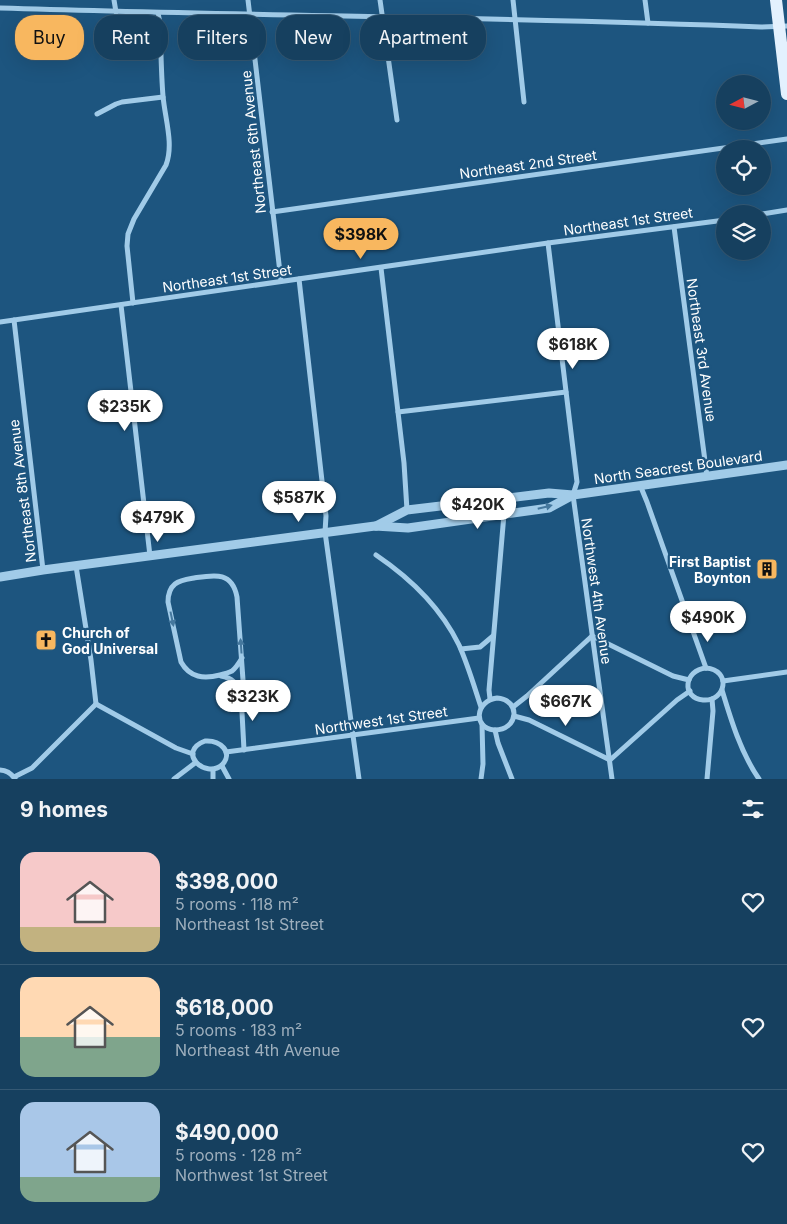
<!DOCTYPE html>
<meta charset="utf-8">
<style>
:root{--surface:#16405f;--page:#234b68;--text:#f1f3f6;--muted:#9eafbd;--line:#355974;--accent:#f8b75f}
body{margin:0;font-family:Inter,sans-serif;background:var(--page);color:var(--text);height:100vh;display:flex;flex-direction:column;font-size:19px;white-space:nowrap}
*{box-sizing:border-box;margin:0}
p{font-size:16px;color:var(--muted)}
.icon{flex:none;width:28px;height:28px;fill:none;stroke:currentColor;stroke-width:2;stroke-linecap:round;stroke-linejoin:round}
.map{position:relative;height:779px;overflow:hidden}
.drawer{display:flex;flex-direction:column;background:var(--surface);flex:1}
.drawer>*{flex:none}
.top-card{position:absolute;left:15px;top:15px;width:500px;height:45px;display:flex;gap:10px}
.needle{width:32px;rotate:263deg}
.buttons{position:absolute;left:716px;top:75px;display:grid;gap:10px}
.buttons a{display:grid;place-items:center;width:55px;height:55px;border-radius:50%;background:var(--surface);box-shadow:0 5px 20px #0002,0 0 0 1px var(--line);font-size:25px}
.price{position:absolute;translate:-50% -42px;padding:0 11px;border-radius:18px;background:#fff;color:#222;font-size:16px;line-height:32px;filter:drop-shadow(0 1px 2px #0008)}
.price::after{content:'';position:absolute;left:50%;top:30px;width:15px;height:11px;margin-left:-8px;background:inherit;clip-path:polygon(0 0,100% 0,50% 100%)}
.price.on{background:var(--accent);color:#111}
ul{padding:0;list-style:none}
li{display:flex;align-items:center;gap:15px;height:125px;padding:0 20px}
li+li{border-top:1px solid var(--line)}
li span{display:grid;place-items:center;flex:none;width:140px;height:100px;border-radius:15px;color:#555}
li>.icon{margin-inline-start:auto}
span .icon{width:60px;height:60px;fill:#fffc;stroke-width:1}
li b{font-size:21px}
h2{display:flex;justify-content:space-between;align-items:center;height:60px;padding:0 20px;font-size:21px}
.chip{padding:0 18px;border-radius:20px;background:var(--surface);box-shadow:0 5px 20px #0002,0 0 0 1px var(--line);font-size:18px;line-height:45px}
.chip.on{background:var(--accent);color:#111}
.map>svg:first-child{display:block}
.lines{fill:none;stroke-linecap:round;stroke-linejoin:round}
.minor{stroke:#a1cbe8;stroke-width:5}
.tertiary{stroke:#a1cbe8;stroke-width:9}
.primary{stroke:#e3f1fe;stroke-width:12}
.oneway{fill:#45789e}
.labels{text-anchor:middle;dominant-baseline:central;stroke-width:4.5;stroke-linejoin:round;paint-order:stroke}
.street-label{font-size:14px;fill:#fff;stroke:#1d557f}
.poi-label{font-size:14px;font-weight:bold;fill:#fff;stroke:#1d557f;text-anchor:end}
</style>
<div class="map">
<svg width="787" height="779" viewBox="0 0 787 779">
<rect width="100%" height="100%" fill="#1d557f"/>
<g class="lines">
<!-- minor -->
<g class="minor">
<polyline points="114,0 116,12"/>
<polyline points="248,0 281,281"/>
<polyline points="380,0 397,120"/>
<polyline points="513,0 524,102"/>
<polyline points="645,0 648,23"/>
<path d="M0,8c254,8 507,9 761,19l26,-1"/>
<polyline points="97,114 116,104 122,102 163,97"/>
<polyline points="272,212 787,139"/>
<polyline points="762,214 787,210"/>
<polyline points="674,227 707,476"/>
<polyline points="548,243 577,482 573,495 612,779"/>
<polyline points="381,268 404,463 407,510"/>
<polyline points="299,279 326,516 325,532 359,779"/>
<path d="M133,303l-6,-57 1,-12 6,-15 32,-54c8,-21 -1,-46 -3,-69 -2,-24 -2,-49 -3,-73l-2,-10"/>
<polyline points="121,305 150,556"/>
<polyline points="14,320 43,570"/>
<polyline points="0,322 548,243 725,220"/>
<polyline points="398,412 566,392"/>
<polyline points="640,485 647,502 706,668"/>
<path d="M376,555c34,23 65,53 83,90 9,20 15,41 22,62"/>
<polyline points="76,566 91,660 96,704"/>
<polyline points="461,649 480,647 493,636"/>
<path d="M242,658c-3,5 -6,10 -10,13 -4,2 -8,3 -12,4 -16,4 -30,3 -39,-13l-13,-60c0,-7 2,-14 7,-18 5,-4 13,-5 19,-6 20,-3 38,-7 43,19l6,83 -2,14 3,56"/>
<path d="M706,668c26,2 20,34 -3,32 -22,-2 -19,-30 3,-32z"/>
<path d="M221,676c11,2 16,7 20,18"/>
<polyline points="723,681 787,672"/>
<path d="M722,690c9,30 19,63 37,89"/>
<path d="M497,698c25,2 21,33 -3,32 -21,-2 -19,-29 3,-32z"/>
<polyline points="490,699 489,690 504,514"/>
<polyline points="96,704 176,748 193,754"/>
<polyline points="513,707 527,696 592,636 673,676 689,680"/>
<polyline points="514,716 529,720 610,760 677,700 690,691"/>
<polyline points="495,730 498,743 512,779"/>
<path d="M205,741c15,-1 29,11 17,24 -17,14 -46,-13 -17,-24z"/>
<polyline points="226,752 479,718"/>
<polyline points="222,766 229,779"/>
<path d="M0,770c6,0 11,3 15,9"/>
<polyline points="213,771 213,779"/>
<polyline points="14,777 32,768 96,704"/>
<polyline points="174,779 195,763"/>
<polyline points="481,779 483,764 482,724"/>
<polyline points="707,779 713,711 712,699"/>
</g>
<!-- tertiary -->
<g class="tertiary">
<polyline points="376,526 407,510 549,493 573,495 787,465"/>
<polyline points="0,577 43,570 375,526 408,528 549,508 573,495"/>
</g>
<!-- primary -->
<polyline class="primary" points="776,0 787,94"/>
</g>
<!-- one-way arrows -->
<defs><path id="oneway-solid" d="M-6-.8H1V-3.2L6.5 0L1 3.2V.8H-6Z" transform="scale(1.25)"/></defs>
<g class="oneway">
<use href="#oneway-solid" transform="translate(545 507) rotate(-14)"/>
<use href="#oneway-solid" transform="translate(172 619) rotate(78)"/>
<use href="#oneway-solid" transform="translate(241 646) rotate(-94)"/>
</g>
<!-- icons -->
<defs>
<g id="building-square" transform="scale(1.125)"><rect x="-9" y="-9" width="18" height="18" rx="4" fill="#f8b75f" stroke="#1d557f"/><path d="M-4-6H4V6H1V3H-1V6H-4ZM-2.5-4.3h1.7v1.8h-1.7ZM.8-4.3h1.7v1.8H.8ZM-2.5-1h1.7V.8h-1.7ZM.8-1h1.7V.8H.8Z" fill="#111"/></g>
<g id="church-square" transform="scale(1.125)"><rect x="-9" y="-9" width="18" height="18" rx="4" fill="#f8b75f" stroke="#1d557f"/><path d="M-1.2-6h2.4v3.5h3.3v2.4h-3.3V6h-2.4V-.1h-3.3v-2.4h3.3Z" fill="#111"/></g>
</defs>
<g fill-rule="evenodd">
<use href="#building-square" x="767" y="569"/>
<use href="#church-square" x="46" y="640"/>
</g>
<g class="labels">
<!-- street labels -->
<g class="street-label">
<text transform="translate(253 142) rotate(-96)">Northeast 6th Avenue</text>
<text transform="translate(528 164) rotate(-8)">Northeast 2nd Street</text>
<text transform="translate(628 221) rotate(-8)">Northeast 1st Street</text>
<text transform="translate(227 278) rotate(-8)">Northeast 1st Street</text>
<text transform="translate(702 350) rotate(82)">Northeast 3rd Avenue</text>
<text transform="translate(678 467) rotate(-8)">North Seacrest Boulevard</text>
<text transform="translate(22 491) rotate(-97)">Northeast 8th Avenue</text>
<text transform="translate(597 591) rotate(82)">Northwest 4th Avenue</text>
<text transform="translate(381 720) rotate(-8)">Northwest 1st Street</text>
</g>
<!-- poi labels -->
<g class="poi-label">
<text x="751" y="561">First Baptist<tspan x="751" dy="16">Boynton</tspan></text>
<text x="62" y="632" text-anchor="start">Church of<tspan x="62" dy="16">God Universal</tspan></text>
</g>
</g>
</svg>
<div class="buttons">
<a><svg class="needle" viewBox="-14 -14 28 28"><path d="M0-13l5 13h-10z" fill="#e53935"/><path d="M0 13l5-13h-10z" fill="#9eafbd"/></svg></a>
<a><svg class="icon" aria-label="locate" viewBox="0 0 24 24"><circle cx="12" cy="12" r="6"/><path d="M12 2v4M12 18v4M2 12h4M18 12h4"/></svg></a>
<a><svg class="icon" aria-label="layers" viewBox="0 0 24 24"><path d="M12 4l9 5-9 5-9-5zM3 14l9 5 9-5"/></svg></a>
</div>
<b class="price on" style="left:361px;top:260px">$398K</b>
<b class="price" style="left:573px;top:370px">$618K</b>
<b class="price" style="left:125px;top:432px">$235K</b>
<b class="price" style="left:299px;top:523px">$587K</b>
<b class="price" style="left:478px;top:530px">$420K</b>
<b class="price" style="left:158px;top:543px">$479K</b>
<b class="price" style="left:708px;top:643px">$490K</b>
<b class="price" style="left:253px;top:722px">$323K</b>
<b class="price" style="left:566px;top:727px">$667K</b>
<div class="top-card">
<a class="chip on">Buy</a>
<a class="chip">Rent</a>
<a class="chip">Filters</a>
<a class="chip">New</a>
<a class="chip">Apartment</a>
</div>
</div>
<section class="drawer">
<h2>9 homes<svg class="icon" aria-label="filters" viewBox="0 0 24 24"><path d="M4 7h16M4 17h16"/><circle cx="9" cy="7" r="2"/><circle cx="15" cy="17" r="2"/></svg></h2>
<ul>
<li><span style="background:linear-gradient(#f6c9c9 75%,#c2b280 0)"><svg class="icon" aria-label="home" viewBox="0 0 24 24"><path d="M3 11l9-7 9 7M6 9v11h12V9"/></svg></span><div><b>$398,000</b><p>5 rooms · 118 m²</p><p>Northeast 1st Street</p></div><svg class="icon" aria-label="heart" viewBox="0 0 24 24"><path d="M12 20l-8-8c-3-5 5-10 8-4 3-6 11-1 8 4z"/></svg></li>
<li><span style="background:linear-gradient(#ffd9b3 60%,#7fa58c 0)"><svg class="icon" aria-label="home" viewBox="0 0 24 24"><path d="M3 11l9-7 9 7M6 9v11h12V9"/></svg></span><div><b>$618,000</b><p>5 rooms · 183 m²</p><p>Northeast 4th Avenue</p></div><svg class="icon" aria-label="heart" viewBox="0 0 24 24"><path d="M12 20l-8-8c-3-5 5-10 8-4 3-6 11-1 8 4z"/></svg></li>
<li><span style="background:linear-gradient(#a9c7e8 75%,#7fa58c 0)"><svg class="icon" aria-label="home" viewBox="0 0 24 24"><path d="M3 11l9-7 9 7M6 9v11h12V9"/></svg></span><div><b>$490,000</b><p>5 rooms · 128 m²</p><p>Northwest 1st Street</p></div><svg class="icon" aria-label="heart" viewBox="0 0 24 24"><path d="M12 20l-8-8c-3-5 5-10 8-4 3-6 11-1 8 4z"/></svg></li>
</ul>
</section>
